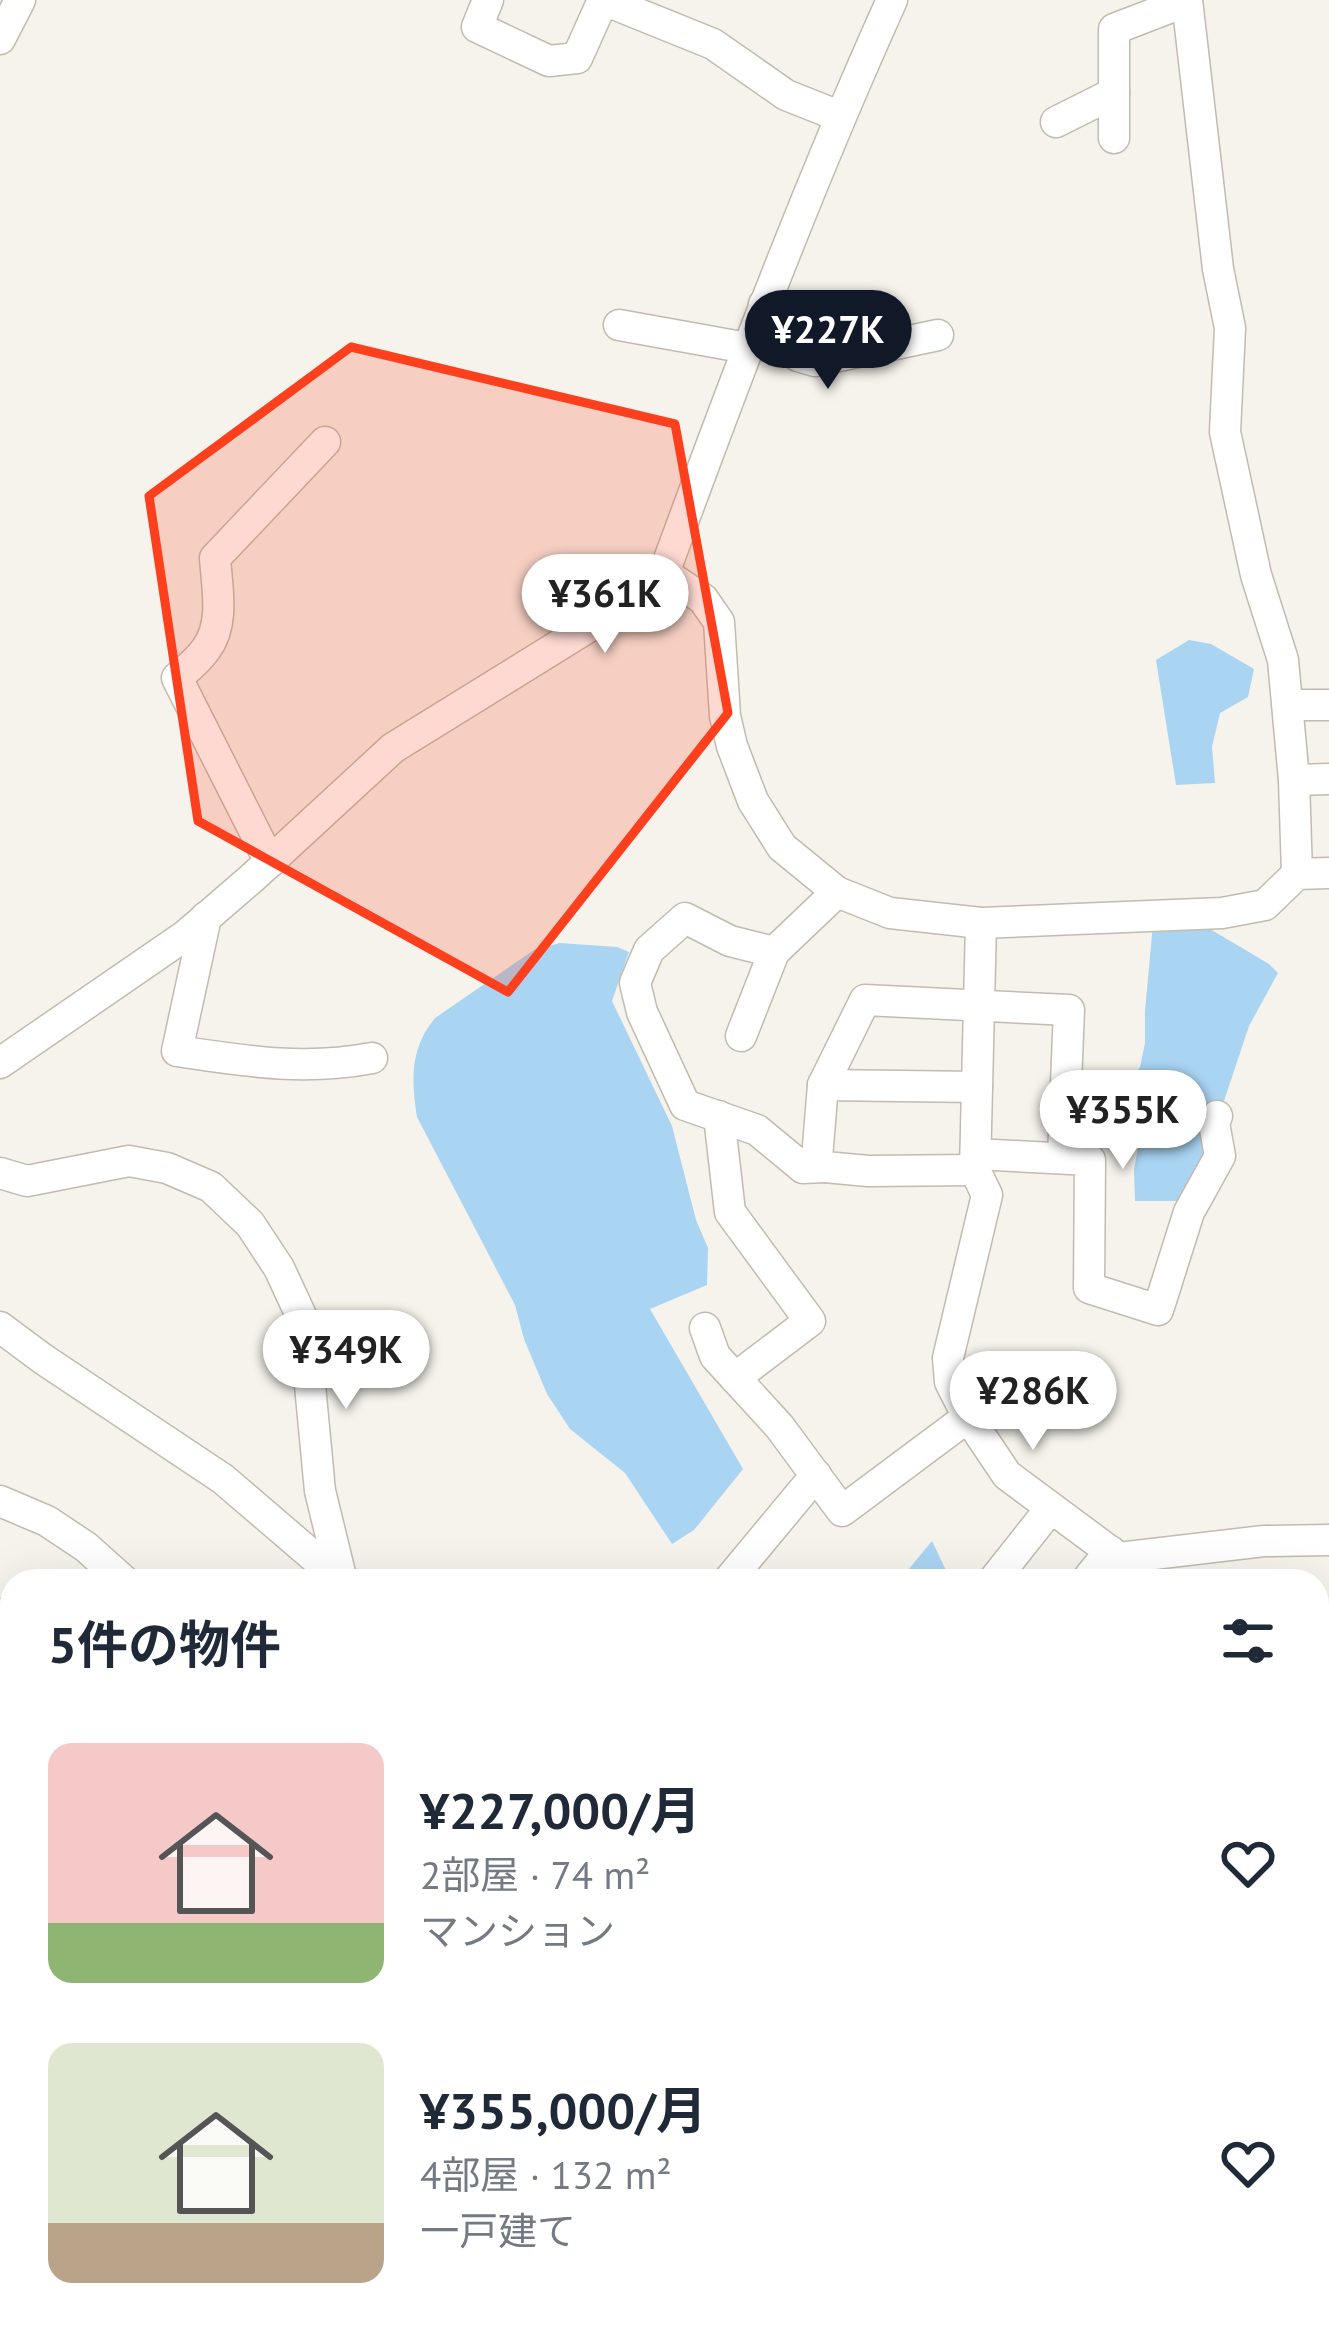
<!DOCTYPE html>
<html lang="ja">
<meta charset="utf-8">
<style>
:root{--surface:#fff;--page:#f6f6f7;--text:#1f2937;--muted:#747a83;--accent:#111827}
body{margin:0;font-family:"PT Sans","Noto Sans JP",sans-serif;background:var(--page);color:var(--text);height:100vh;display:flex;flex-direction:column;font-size:45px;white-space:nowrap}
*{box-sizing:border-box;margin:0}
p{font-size:39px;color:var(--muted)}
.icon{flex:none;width:66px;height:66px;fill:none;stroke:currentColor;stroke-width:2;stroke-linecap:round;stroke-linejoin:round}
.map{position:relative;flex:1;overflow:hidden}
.drawer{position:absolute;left:0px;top:1569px;width:1329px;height:768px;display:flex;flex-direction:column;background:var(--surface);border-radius:36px 36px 0 0;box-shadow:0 12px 48px #0002}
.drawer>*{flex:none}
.price{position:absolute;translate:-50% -102px;padding:0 27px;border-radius:42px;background:#fff;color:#222;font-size:39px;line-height:78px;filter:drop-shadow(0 3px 6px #0008)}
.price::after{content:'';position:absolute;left:50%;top:72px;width:36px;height:27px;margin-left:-18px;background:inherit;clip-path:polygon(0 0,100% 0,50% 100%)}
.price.current{background:var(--accent);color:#fff}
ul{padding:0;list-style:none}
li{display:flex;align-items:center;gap:36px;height:300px;padding:0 48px}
li span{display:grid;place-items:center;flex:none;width:336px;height:240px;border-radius:24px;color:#555}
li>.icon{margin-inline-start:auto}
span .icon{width:144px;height:144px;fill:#fffc;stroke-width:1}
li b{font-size:51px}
h2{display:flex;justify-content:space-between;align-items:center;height:144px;padding:0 48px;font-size:51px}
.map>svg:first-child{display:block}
.green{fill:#d2eab5}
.water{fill:#a9d4f2}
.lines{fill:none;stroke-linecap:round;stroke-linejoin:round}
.minor-casing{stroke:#c2bbae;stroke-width:33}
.minor{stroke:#fff;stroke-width:30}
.marked{fill:#fc3f1d;fill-opacity:0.2;stroke:#fc3f1d;stroke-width:9;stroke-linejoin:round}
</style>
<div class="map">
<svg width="1329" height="2337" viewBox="0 0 1329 2337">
<rect width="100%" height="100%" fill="#f6f3ec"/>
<!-- green -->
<polygon class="green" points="935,2325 1157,2325 1153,2337 931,2337"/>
<!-- water -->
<g class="water">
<polygon points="1189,640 1211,644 1254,669 1248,697 1220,713 1212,747 1215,783 1176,785 1156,660"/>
<polygon points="1153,924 1208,924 1210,929 1269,964 1278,973 1249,1026 1220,1113 1212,1153 1184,1201 1135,1201 1134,1169 1139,1144 1126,1105 1127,1089 1140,1067 1145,1043 1145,1011"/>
<path d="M560,943l57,4 12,5 -17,49 60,125 24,94 12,28 -1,37 -57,24 93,160 -49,61 -22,14 -47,-71 -55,-44 -23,-35 -23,-55 -9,-34 -98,-188c-6,-37 -7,-69 18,-99l99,-68z"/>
<polygon points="932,1541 951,1581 899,1581"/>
<polygon points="726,2325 902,2325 899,2337 723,2337"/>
</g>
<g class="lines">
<!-- minor casing -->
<g class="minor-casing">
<g id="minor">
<polyline points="488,0 477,27 549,61 577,58 603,0"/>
<polyline points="604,0 713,44 786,95 839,116"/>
<polyline points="1187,0 1218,269 1230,328 1225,432 1256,575 1283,660 1294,780 1297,874"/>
<polyline points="0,39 20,0"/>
<polyline points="1056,122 1114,93"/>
<polyline points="1114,138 1114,29 1187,1"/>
<polyline points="764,304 798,330 798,356 815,361 938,335"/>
<polyline points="619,325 747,348"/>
<polyline points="664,573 703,599 719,622 725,716 732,746 753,801 782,847 837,892 890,913 981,923 1222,913 1265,905 1297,874 1329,873"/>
<polyline points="1289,705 1329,705"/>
<polyline points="1294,780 1329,779"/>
<path d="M270,862l-93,-184c10,-9 22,-18 29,-29 19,-25 11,-61 9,-91l110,-116"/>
<path d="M206,917l-29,134c68,10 126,20 195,7"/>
<polyline points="981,923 975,1170 987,1195 948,1358 950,1382 968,1417 1007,1475 1119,1558 1264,1541 1329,1540"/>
<polyline points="741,1036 774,952"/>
<path d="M0,1063l186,-128 66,-57 141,-130 260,-161 11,-14c71,-193 143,-385 228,-573"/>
<polyline points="823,1085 977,1087"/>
<polyline points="719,1116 730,1212 810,1321 735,1378"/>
<polyline points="976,1154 1090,1160 1089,1288 1158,1310 1189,1212 1220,1156 1214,1123 1217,1116"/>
<polyline points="825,1167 803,1168 757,1130 685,1105 642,1012 635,983 649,950 685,918 730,941 774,952 837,892"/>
<polyline points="975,1170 868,1171 825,1167 817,1158 823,1085 865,1000 1069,1010 1063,1157"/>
<polyline points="0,1173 27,1181 129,1161 167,1168 211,1187 250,1224 279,1268 304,1322 320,1491 342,1581"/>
<polyline points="0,1327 43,1359 223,1479 342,1581"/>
<polyline points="705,1328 715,1356 779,1426 842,1511 968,1417"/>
<polyline points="0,1501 47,1521 86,1547 124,1581"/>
<polyline points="728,1581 816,1475"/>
<polyline points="993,1581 1050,1509"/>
<polyline points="1086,1581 1110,1551"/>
<polyline points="0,1614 12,1628"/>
<polyline points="546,2325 550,2337"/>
</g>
</g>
<!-- minor -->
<use href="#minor" class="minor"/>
</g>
<!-- marked area -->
<path class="marked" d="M351,347l324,77 53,289 -220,279 -310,-171 -49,-325z"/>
</svg>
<b class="price current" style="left:828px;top:392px">¥227K</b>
<b class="price" style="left:605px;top:656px">¥361K</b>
<b class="price" style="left:1123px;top:1172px">¥355K</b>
<b class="price" style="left:346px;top:1412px">¥349K</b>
<b class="price" style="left:1033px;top:1453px">¥286K</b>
<section class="drawer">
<h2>5件の物件<svg class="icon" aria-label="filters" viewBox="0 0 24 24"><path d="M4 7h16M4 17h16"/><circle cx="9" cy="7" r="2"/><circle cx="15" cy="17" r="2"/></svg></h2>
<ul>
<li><span style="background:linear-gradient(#f6c9c9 75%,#8fb573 0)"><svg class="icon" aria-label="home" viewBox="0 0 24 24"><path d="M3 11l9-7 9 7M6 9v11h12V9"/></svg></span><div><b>¥227,000/月</b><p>2部屋 · 74 m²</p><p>マンション</p></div><svg class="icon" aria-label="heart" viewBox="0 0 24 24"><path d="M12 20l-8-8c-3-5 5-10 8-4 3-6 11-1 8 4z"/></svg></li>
<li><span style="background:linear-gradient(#dfe7d0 75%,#b9a48a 0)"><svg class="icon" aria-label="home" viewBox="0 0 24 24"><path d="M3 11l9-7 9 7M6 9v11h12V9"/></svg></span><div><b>¥355,000/月</b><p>4部屋 · 132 m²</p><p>一戸建て</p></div><svg class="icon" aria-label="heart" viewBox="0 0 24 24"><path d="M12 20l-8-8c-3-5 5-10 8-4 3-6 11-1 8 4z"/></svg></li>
</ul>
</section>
</div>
